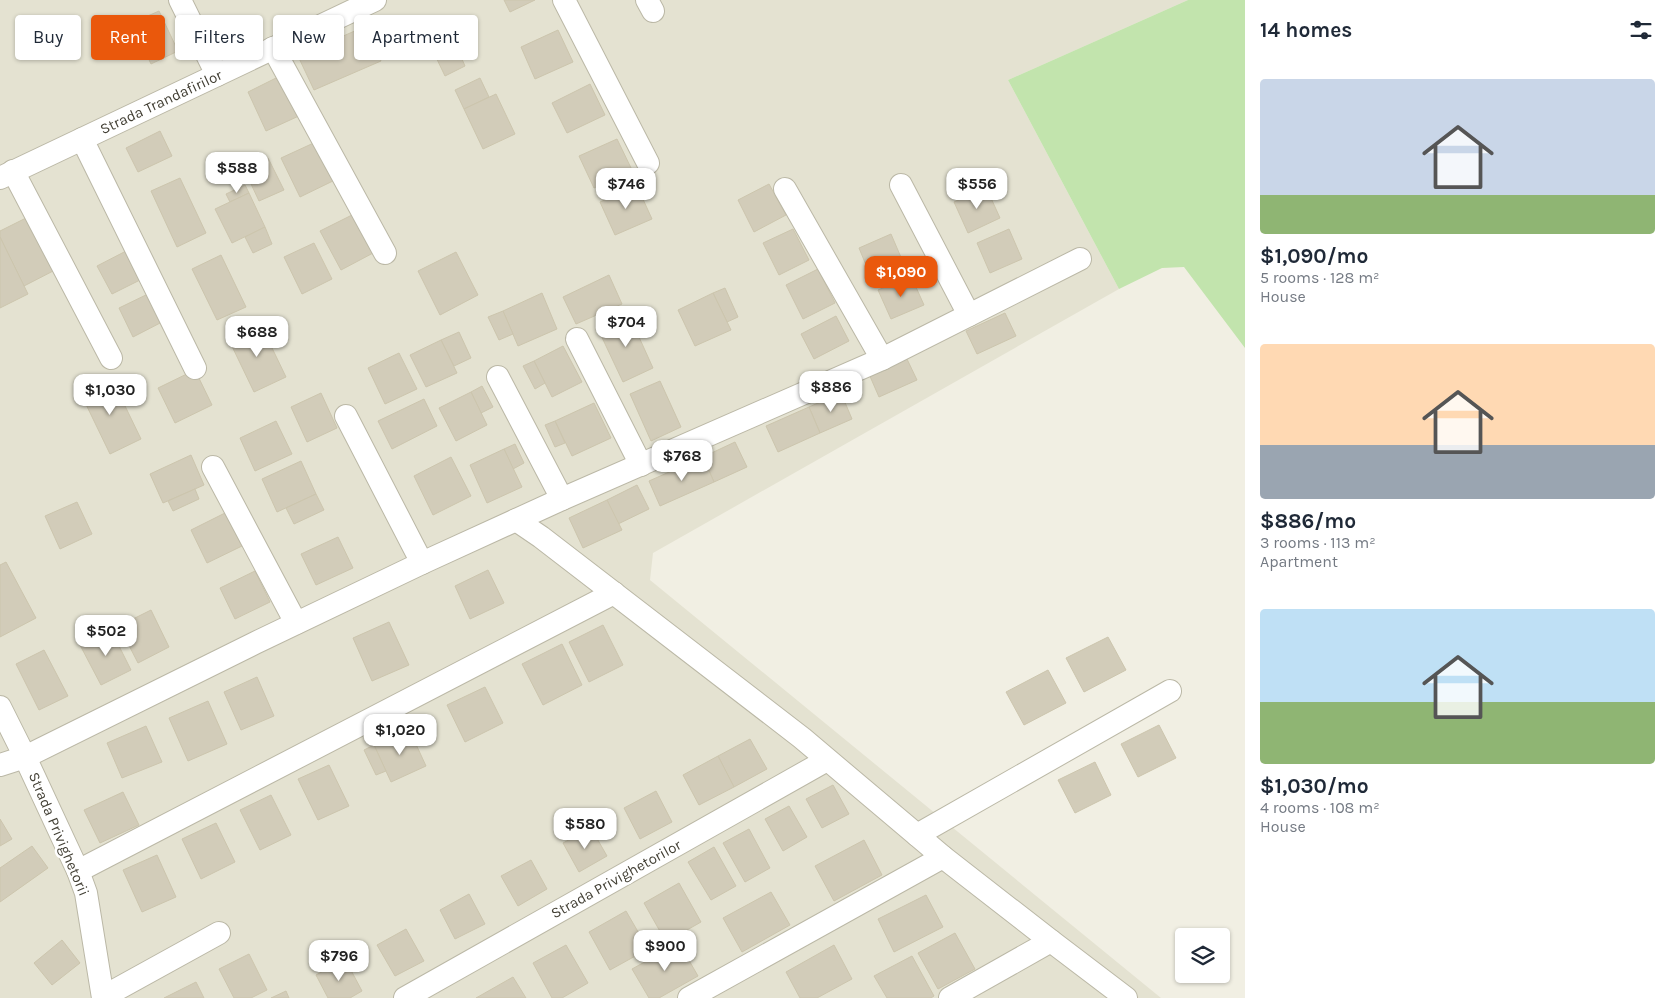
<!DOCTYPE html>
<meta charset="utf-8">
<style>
:root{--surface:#fff;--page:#f6f6f7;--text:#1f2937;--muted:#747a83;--accent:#ea580c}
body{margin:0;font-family:Karla,sans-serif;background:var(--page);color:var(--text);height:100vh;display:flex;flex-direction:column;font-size:19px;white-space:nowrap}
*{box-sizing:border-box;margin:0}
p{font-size:16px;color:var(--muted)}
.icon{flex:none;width:28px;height:28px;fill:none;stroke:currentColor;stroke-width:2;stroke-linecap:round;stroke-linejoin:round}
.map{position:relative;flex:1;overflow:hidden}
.side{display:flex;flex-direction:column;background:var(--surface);width:425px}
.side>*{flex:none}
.banner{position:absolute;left:15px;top:15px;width:475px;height:45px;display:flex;gap:10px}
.tools{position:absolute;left:1175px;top:928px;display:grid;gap:10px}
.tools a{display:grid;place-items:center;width:55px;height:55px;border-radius:5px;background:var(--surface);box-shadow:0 1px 4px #0004;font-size:25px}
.price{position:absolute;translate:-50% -42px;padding:0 11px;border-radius:10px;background:#fff;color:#222;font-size:16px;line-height:32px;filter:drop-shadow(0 1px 2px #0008)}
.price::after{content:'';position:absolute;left:50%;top:30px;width:15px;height:11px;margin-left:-8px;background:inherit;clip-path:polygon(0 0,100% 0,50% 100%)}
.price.current{background:var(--accent);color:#fff}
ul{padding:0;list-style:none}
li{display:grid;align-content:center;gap:10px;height:265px;padding:0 15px}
li span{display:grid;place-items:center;height:155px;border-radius:5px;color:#555}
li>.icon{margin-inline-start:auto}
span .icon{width:90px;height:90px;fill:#fffc;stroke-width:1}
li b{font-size:21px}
h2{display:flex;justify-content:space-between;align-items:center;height:60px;padding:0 15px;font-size:21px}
.pill{padding:0 18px;border-radius:5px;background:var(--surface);box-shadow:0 1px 4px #0004;font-size:18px;line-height:45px}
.pill.current{background:var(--accent);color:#fff}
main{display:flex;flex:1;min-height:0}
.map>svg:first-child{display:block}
.residential{fill:#e4e2d1}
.green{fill:#c2e4ad}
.building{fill:#d2ccb9;stroke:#ccc5ad}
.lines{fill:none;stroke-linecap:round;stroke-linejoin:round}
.street-casing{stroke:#bbb8a6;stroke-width:24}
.street{stroke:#fff;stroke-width:22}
.labels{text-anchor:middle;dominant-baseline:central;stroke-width:5;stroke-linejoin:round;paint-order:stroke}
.street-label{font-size:15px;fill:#423f34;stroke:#fff}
</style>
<main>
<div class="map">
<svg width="1245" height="998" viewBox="0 0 1245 998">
<rect width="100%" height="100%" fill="#f1efe3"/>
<!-- residential -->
<polygon class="residential" points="0,0 1188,0 1008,80 1119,289 653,553 650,580 1161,998 0,998"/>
<!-- green -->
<polygon class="green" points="1188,0 1245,0 1245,348 1184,267 1162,268 1119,289 1008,80"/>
<!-- building -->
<g class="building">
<polygon points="504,0 535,0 510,12"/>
<polygon points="159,11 178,51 151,64 132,23"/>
<polygon points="366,26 381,61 314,90 298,56"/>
<polygon points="558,30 573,62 535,79 521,47"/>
<polygon points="454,41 465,66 445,76 433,51"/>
<polygon points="282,75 301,115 266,131 248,92"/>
<polygon points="480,78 489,97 464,109 455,90"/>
<polygon points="590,84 605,115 567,133 552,103"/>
<polygon points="496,94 515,134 483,149 464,109"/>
<polygon points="160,131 172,156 138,172 126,148"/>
<polygon points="617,139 632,170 594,188 579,156"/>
<polygon points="318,141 337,179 300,197 281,158"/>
<polygon points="268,158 284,190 259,201 244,169"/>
<polygon points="180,178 206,233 177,247 151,191"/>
<polygon points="769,184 786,215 754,232 738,200"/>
<polygon points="245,185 249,193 230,202 226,194"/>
<polygon points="637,186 652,219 615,235 600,202"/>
<polygon points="986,187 1000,218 968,233 954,202"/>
<polygon points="249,193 265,227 232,243 215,209"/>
<polygon points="354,214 375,252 341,270 320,231"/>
<polygon points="30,216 57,269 24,286 0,237 0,231"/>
<polygon points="265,227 272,244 253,253 245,237"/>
<polygon points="793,229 809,260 779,275 763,243"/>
<polygon points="1009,229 1022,259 990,273 977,243"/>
<polygon points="891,234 903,262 871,277 859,248"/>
<polygon points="0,237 28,294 0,308"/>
<polygon points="314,243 332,279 302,294 284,257"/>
<polygon points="128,250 142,279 112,294 97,266"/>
<polygon points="456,252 478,295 440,315 418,271"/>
<polygon points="221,255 246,307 217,320 192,269"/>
<polygon points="818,269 835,303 803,319 786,285"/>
<polygon points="609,275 622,304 576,324 563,297"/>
<polygon points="911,276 924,305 891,319 878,290"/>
<polygon points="725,288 738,317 727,322 713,293"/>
<polygon points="150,293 164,321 133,337 119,308"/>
<polygon points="542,293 557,329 518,346 503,311"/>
<polygon points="713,293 731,330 695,346 678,310"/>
<polygon points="503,311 513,334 499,340 488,317"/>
<polygon points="1005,313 1016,336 977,354 966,331"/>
<polygon points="629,315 653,368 623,382 598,329"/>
<polygon points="836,316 849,341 814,359 801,334"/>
<polygon points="260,323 286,377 254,392 228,338"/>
<polygon points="459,332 471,358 454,366 441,340"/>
<polygon points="441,340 457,373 426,387 410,355"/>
<polygon points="563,346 582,382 552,397 534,361"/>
<polygon points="399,353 417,389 385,404 368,368"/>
<polygon points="906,357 917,380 879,397 869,374"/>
<polygon points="534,361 545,383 535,389 523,366"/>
<polygon points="195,370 212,405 175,423 158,388"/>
<polygon points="111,377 141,439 110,454 80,392"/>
<polygon points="660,381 681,427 651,441 630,394"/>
<polygon points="482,386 493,407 481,413 471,392"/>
<polygon points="471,392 487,425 456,441 439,408"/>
<polygon points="321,393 337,428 307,442 291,407"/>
<polygon points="841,393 852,419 820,433 809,407"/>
<polygon points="424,399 437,426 392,449 378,421"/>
<polygon points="594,403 611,438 572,456 555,421"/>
<polygon points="809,407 820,433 778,452 766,426"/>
<polygon points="276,421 292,454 255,471 240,438"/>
<polygon points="555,421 565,443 555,447 545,425"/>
<polygon points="735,442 747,467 714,482 703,457"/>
<polygon points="515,444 524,463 513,469 504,449"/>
<polygon points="504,449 522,487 487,503 470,465"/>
<polygon points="191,455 204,485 163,503 150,474"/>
<polygon points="451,457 471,496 433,515 414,476"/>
<polygon points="703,457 714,482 660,506 649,481"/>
<polygon points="301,461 316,494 277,512 262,479"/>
<polygon points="637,485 649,509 618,524 607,500"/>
<polygon points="195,489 199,499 173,511 168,501"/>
<polygon points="316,494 324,510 294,524 286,508"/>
<polygon points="607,500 622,530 583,548 569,518"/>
<polygon points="77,502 92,534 60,549 45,516"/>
<polygon points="225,513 242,546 207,563 191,530"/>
<polygon points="338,537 353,568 316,585 301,554"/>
<polygon points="6,562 36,618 0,637 0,565"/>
<polygon points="488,570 504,603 470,619 455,586"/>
<polygon points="255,571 270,602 235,619 220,588"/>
<polygon points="151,610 169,647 138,663 119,626"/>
<polygon points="389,622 409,665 372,681 353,638"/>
<polygon points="603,625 623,665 589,682 569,642"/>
<polygon points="111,630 131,670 101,685 80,645"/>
<polygon points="1108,637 1126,670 1084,692 1066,658"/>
<polygon points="562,644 582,685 543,705 522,664"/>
<polygon points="44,650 68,696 39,710 16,664"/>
<polygon points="1048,670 1066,703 1024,725 1006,692"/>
<polygon points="257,677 274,716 241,730 224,692"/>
<polygon points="485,687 503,723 465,742 447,705"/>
<polygon points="208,701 227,744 188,761 169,718"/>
<polygon points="1159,725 1176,758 1138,777 1121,744"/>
<polygon points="146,726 162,762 122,778 107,743"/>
<polygon points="409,729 426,766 391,782 374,745"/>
<polygon points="750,739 767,769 734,787 718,756"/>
<polygon points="374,745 386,771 376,775 364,750"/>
<polygon points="718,756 734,787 699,805 683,775"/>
<polygon points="1095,762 1111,795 1075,813 1058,780"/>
<polygon points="329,765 349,806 318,820 298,779"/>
<polygon points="833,785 849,814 822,828 806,799"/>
<polygon points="656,791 672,822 640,839 624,808"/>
<polygon points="123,792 139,825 100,843 84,810"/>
<polygon points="271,795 291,835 260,850 240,810"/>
<polygon points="789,806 807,837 783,851 765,819"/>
<polygon points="0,819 12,839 0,846"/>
<polygon points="216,823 235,862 201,879 182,839"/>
<polygon points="591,828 607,856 579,872 563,843"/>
<polygon points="749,829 770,868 745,882 723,843"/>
<polygon points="864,840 882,875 834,901 815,866"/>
<polygon points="32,846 48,868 0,902 0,868"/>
<polygon points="714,847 736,886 711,900 688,862"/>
<polygon points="157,855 176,897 142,912 123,870"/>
<polygon points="531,860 547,889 518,906 501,876"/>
<polygon points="679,883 701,922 666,942 644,903"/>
<polygon points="771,892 790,925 742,952 723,918"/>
<polygon points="469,894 485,924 455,939 440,910"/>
<polygon points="926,895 943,927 894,952 878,919"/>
<polygon points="626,911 648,949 610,970 589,932"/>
<polygon points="406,929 424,961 395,976 377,945"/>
<polygon points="955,933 975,969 938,989 918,953"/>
<polygon points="62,940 80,963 52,985 34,963"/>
<polygon points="679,943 698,976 659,998 649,998 632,969"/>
<polygon points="566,945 588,983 562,998 552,998 533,963"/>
<polygon points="834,945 852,979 817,998 800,998 786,972"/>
<polygon points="249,954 267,990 251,998 234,998 219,969"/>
<polygon points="912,956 934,996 931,998 887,998 874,976"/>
<polygon points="345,959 362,991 350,998 328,998 316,975"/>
<polygon points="513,977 526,998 476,998"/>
<polygon points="196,982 204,998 164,998"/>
<polygon points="286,991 289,998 271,998"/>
</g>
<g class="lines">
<!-- street casing -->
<g class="street-casing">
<g id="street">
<polyline points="180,0 217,75"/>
<polyline points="564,0 648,163"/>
<polyline points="647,0 653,11"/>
<polyline points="273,48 385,253"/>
<polyline points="82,139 195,368"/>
<polyline points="13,171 111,358"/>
<polyline points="0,178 375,0"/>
<polyline points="901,185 969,315"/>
<polyline points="785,189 882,359"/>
<polyline points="577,339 641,465"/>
<polyline points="498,377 562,499"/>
<polyline points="346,416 422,563"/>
<polyline points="213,467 296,623"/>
<polyline points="516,520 541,537 802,738 943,857 1051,941 1126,998"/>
<polyline points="0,707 25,757 78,871 86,893 103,998"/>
<polyline points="0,765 25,757 255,643 422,563 562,499 882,359 1080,259"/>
<polyline points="917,835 1170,691"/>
<polyline points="78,871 614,593"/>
<polyline points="103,997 219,933"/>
<polyline points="405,998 827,760"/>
<polyline points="689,998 943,857"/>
<polyline points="950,998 1051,941"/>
</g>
</g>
<!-- street -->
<use href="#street" class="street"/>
</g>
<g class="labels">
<!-- street labels -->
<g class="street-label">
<text transform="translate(161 102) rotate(-25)">Strada Trandafirilor</text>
<text transform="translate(59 834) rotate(67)">Strada Privighetorii</text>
<text transform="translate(616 879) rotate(-29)">Strada Privighetorilor</text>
</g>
</g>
</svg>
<div class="tools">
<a><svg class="icon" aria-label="layers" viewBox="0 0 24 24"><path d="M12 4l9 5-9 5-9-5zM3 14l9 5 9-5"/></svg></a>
</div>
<b class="price" style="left:237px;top:194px">$588</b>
<b class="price" style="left:626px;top:210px">$746</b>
<b class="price" style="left:977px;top:210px">$556</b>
<b class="price current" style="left:901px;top:298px">$1,090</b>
<b class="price" style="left:626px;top:348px">$704</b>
<b class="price" style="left:257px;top:358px">$688</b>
<b class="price" style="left:831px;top:413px">$886</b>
<b class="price" style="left:110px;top:416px">$1,030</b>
<b class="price" style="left:682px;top:482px">$768</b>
<b class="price" style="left:106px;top:657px">$502</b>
<b class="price" style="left:400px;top:756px">$1,020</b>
<b class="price" style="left:585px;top:850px">$580</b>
<b class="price" style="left:665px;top:972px">$900</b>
<b class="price" style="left:339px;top:982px">$796</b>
<div class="banner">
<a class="pill">Buy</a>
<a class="pill current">Rent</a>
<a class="pill">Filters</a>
<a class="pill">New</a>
<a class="pill">Apartment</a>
</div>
</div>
<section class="side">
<h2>14 homes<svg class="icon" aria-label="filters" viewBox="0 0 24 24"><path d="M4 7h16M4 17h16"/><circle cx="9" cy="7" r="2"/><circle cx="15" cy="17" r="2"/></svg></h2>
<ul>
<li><span style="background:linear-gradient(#c9d6e8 75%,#8fb573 0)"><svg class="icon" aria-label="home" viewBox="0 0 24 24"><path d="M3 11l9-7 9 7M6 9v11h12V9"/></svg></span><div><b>$1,090/mo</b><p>5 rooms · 128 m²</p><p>House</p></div></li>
<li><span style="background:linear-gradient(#ffd9b3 65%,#9aa5b1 0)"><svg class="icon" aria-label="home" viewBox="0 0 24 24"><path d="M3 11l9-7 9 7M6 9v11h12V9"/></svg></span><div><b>$886/mo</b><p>3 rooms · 113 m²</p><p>Apartment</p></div></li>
<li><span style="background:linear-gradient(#bfe0f5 60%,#8fb573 0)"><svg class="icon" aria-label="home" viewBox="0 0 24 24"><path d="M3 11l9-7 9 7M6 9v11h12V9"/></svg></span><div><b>$1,030/mo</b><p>4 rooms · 108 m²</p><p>House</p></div></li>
</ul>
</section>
</main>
